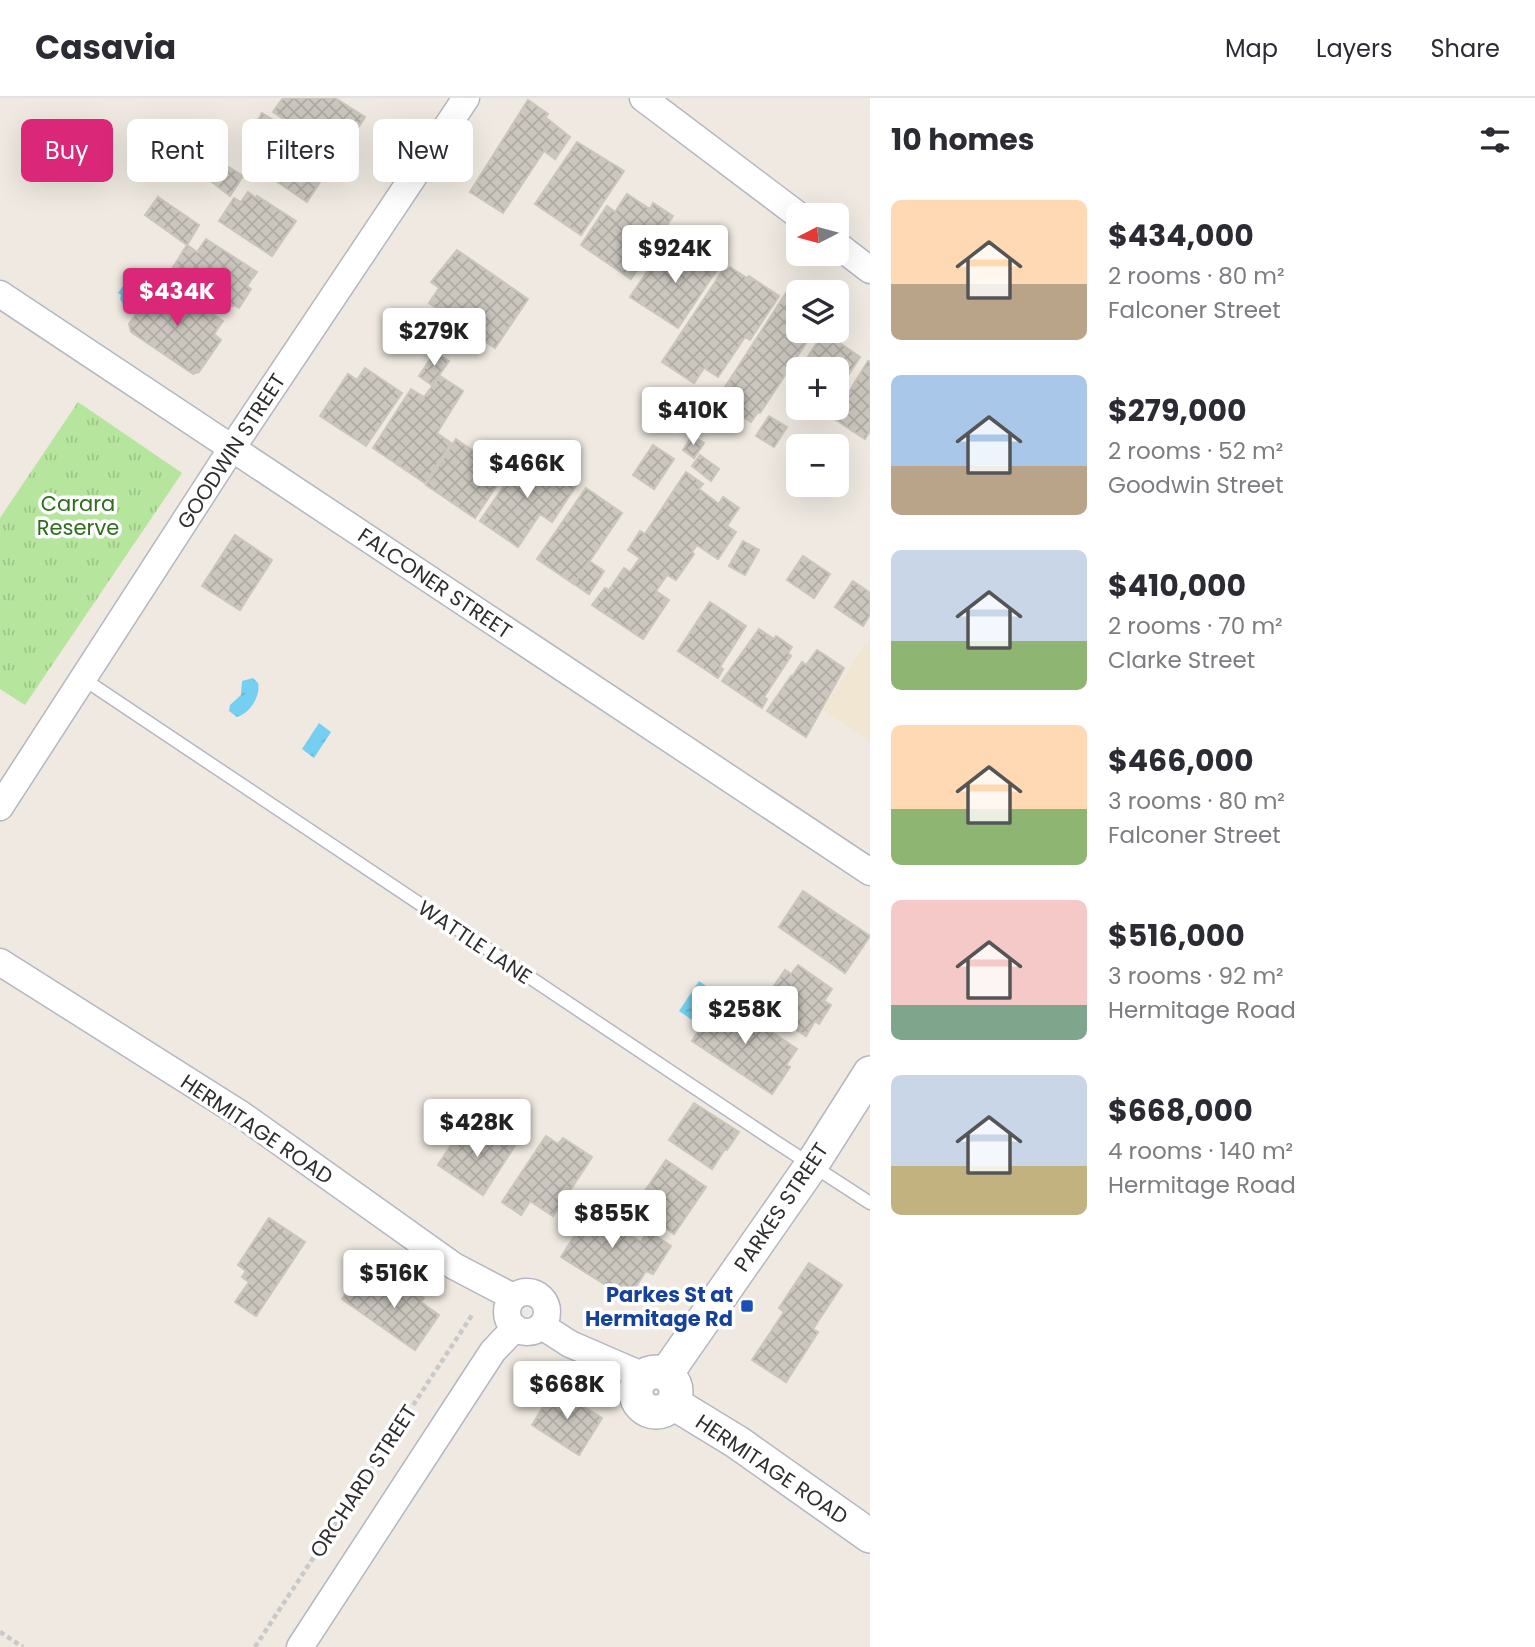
<!DOCTYPE html>
<meta charset="utf-8">
<style>
:root{--surface:#fff;--page:#f2f2f3;--text:#2b2b33;--muted:#7c7c81;--line:#e1e1e2;--accent:#db2777}
body{margin:0;font-family:Poppins,sans-serif;background:var(--page);color:var(--text);height:100vh;display:flex;flex-direction:column;font-size:26px;white-space:nowrap}
*{box-sizing:border-box;margin:0}
p{font-size:23px;color:var(--muted)}
.icon{flex:none;width:38px;height:38px;fill:none;stroke:currentColor;stroke-width:2;stroke-linecap:round;stroke-linejoin:round}
.map{position:relative;flex:1;overflow:hidden}
.details{display:flex;flex-direction:column;background:var(--surface);width:665px}
.details>*{flex:none}
.top-card{position:absolute;left:21px;top:21px;width:665px;height:63px;display:flex;gap:14px}
.needle{width:46px;rotate:264deg}
.controls{position:absolute;left:786px;top:105px;display:grid;gap:14px}
.controls a{display:grid;place-items:center;width:63px;height:63px;border-radius:10px;background:var(--surface);box-shadow:0 7px 28px #0002;font-size:35px}
.price{position:absolute;translate:-50% -60px;padding:0 16px;border-radius:7px;background:#fff;color:#222;font-size:23px;line-height:46px;filter:drop-shadow(0 2px 4px #0008)}
.price::after{content:'';position:absolute;left:50%;top:42px;width:21px;height:16px;margin-left:-10px;background:inherit;clip-path:polygon(0 0,100% 0,50% 100%)}
.price.current{background:var(--accent);color:#fff}
ul{padding:0;list-style:none}
li{display:flex;align-items:center;gap:21px;height:175px;padding:0 21px}
li span{display:grid;place-items:center;flex:none;width:196px;height:140px;border-radius:10px;color:#555}
li>.icon{margin-inline-start:auto}
span .icon{width:84px;height:84px;fill:#fffc;stroke-width:1}
li b{font-size:30px}
h2{display:flex;justify-content:space-between;align-items:center;height:84px;padding:0 21px;font-size:30px}
.chip{padding:0 24px;border-radius:10px;background:var(--surface);box-shadow:0 7px 28px #0002;font-size:24px;line-height:63px}
.chip.current{background:var(--accent);color:#fff}
header{display:flex;align-items:center;gap:42px;box-sizing:border-box;height:98px;padding:0 35px;background:var(--surface);border-bottom:2px solid var(--line)}
header strong{font-size:33px}
nav{display:flex;gap:38px;margin-inline-start:auto;font-size:24px}
main{display:flex;flex:1;min-height:0}
.map>svg:first-child{display:block}
.education{fill:#f0e6d1}
.park{fill:url(#park-tufts)}
.water{fill:url(#water-ripples)}
.building{fill:url(#building-cross-hatch);stroke:#cbc5ba;stroke-width:2}
.lines{fill:none;stroke-linecap:round;stroke-linejoin:round}
.service-casing{stroke:#b4b7c1;stroke-width:15}
.minor-casing{stroke:#b4b7c1;stroke-width:29}
.tertiary-casing{stroke:#b4b7c1;stroke-width:36}
.path{stroke:#c9c9c9;stroke-width:4.5;stroke-dasharray:5 3.5;stroke-linecap:butt}
.service{stroke:#fff;stroke-width:12}
.minor{stroke:#fff;stroke-width:26}
.tertiary{stroke:#fff;stroke-width:33}
.transit-dot{fill:#1a4fb4;stroke:#fff;stroke-width:2.5}
.labels{text-anchor:middle;dominant-baseline:central;stroke-width:7;stroke-linejoin:round;paint-order:stroke}
.street-label{font-size:21px;fill:#2e2e2e;stroke:#fff}
.park-label{font-size:21px;fill:#2c6e1b;stroke:#fff}
.transit-label{font-size:21px;font-weight:bold;fill:#164399;stroke:#fff;text-anchor:end}
</style>
<header>
<strong>Casavia</strong>
<nav><a>Map</a><a>Layers</a><a>Share</a></nav>
</header>
<main>
<div class="map">
<svg width="870" height="1549" viewBox="0 0 870 1549">
<defs>
<pattern id="park-tufts" width="24" height="20" patternUnits="userSpaceOnUse" patternTransform="scale(1.75)"><rect width="24" height="20" fill="#b6e59e"/><path d="M3 7l-1-3M5 7V3M7 7l1-3M15 17l-1-3M17 17v-4M19 17l1-3" fill="none" stroke="#9dc588"/></pattern>
<pattern id="water-ripples" width="26" height="14" patternUnits="userSpaceOnUse" patternTransform="scale(1.75)"><rect width="26" height="14" fill="#75cff0"/><path d="M2 4q2-2 4 0t4 0M15 11q2-2 4 0t4 0" fill="none" stroke="#66b2ce"/></pattern>
<pattern id="building-cross-hatch" width="8" height="8" patternUnits="userSpaceOnUse" patternTransform="scale(1.75)"><rect width="8" height="8" fill="#cbc7bf"/><path d="M0 0l8 8M0 8l8-8" fill="none" stroke="#afaba4"/></pattern>
</defs>
<rect width="100%" height="100%" fill="#efe9e1"/>
<!-- education -->
<polygon class="education" points="870,539 870,643 823,612"/>
<!-- park -->
<polygon class="park" points="78,304 182,375 25,607 0,591 0,420"/>
<!-- water -->
<g class="water">
<polygon points="135,172 151,183 135,207 131,205 123,206 120,201 121,197 118,195"/>
<path d="M253,580l5,5c3,13 -8,30 -21,34l-8,-6 1,-6 11,-10 1,-14z"/>
<polygon points="319,625 331,634 314,660 302,651"/>
<polygon points="699,883 712,892 692,922 679,913"/>
</g>
<!-- building -->
<g class="building">
<polygon points="283,0 335,0 365,19 343,53 305,28 302,33 273,14"/>
<polygon points="528,2 548,16 545,19 570,39 555,61 544,53 503,115 470,94"/>
<polygon points="262,15 283,28 276,39 272,37 271,38 255,27"/>
<polygon points="168,39 177,45 172,53 163,47"/>
<polygon points="285,41 329,70 307,104 263,74"/>
<polygon points="577,44 624,73 581,137 535,106"/>
<polygon points="200,51 243,78 230,98 190,67"/>
<polygon points="248,94 256,100 257,98 296,123 272,158 219,123 234,100 241,104"/>
<polygon points="627,96 650,111 653,105 673,118 631,181 581,147 607,108 615,114"/>
<polygon points="158,99 199,127 187,147 145,117"/>
<polygon points="206,141 257,174 247,188 251,191 239,210 234,207 232,208 202,188 196,198 167,179 187,147 197,154"/>
<polygon points="664,149 694,169 707,150 724,161 678,230 630,199"/>
<polygon points="457,152 528,201 495,250 429,205 439,190 431,184"/>
<polygon points="730,169 747,180 749,178 779,198 750,242 745,239 718,279 704,270 694,285 662,264 724,171 727,173"/>
<polygon points="165,184 223,223 214,236 221,242 199,274 193,276 131,234 129,226 159,185"/>
<polygon points="786,195 798,203 798,233 814,233 760,315 758,314 751,324 726,308 734,296 725,289"/>
<polygon points="824,234 860,259 838,293 836,271 803,271 802,268"/>
<polygon points="435,254 449,263 432,287 419,278"/>
<polygon points="868,263 870,264 870,333 865,341 833,320"/>
<polygon points="365,270 402,295 366,348 320,318 348,276 357,282"/>
<polygon points="440,278 463,293 437,335 451,345 425,385 373,350 411,291 424,299"/>
<polygon points="660,311 680,323 674,334 653,322"/>
<polygon points="769,318 787,329 774,349 756,338"/>
<polygon points="692,338 704,345 694,360 683,352"/>
<polygon points="456,341 505,375 475,420 426,387"/>
<polygon points="653,347 674,361 654,391 633,377"/>
<polygon points="527,354 576,388 552,424 540,416 518,449 480,423"/>
<polygon points="700,357 719,371 711,383 692,368"/>
<polygon points="686,374 703,386 699,391 719,406 723,399 739,410 727,428 736,434 718,461 697,447 692,454 694,456 676,482 667,477 656,493 669,502 643,541 592,507 605,490 609,492 624,470 630,474 640,460 628,452 640,433 645,436"/>
<polygon points="586,390 622,415 574,486 537,461"/>
<polygon points="235,437 272,462 240,512 202,488"/>
<polygon points="743,443 759,452 745,477 729,468"/>
<polygon points="803,458 830,476 814,500 787,482"/>
<polygon points="589,463 604,473 589,496 574,486"/>
<polygon points="853,483 870,495 870,517 863,528 835,509"/>
<polygon points="710,504 746,528 720,569 723,571 718,580 678,553"/>
<polygon points="759,531 774,541 776,538 792,549 788,555 791,558 764,599 767,601 762,610 722,583"/>
<polygon points="817,552 844,570 806,639 767,613 791,578 792,579 802,564 806,567"/>
<polygon points="803,793 870,838 845,875 779,829"/>
<polygon points="798,867 832,891 824,903 831,907 819,926 815,923 806,938 766,911 774,899 769,895 785,872 791,876"/>
<polygon points="720,900 797,951 786,967 790,969 772,996 692,943"/>
<polygon points="694,1005 739,1034 727,1052 725,1051 712,1071 669,1042"/>
<polygon points="461,1032 485,1048 495,1032 516,1046 483,1097 438,1067"/>
<polygon points="546,1038 558,1046 563,1040 592,1059 553,1118 530,1103 521,1117 502,1104"/>
<polygon points="666,1062 706,1089 674,1136 634,1109"/>
<polygon points="585,1100 628,1128 625,1134 641,1144 648,1133 671,1148 653,1176 646,1173 628,1201 561,1159 577,1134 567,1128"/>
<polygon points="269,1120 305,1144 256,1218 235,1204 249,1184 242,1179 246,1173 238,1167"/>
<polygon points="809,1165 842,1187 813,1231 818,1234 786,1284 752,1262 784,1214 779,1210"/>
<polygon points="376,1175 404,1194 407,1189 424,1200 421,1204 439,1217 415,1252 342,1201 352,1187 363,1195"/>
<polygon points="557,1286 568,1293 565,1297 602,1320 579,1357 532,1327"/>
</g>
<g class="lines">
<!-- service casing -->
<g class="service-casing">
<polyline id="service" points="82,580 776,1044 870,1105"/>
</g>
<!-- minor casing -->
<g class="minor-casing">
<g id="minor">
<polyline points="643,0 798,117"/>
<polyline points="836,146 870,172"/>
<polyline points="0,196 870,774"/>
<polyline points="0,709 232,350 466,0"/>
<polyline points="0,864 242,1017 454,1168 513,1199"/>
<circle cx="527" cy="1214" r="20"/>
<polyline points="542,1228 570,1246 644,1278"/>
<polyline points="300,1549 493,1253 515,1230"/>
</g>
</g>
<!-- tertiary casing -->
<g class="tertiary-casing">
<g id="tertiary">
<circle cx="656" cy="1294" r="20"/>
<polyline points="666,1276 811,1068 870,975"/>
<polyline points="673,1305 737,1344 870,1438"/>
</g>
</g>
<!-- path -->
<g class="path">
<polyline points="0,1534 23,1549"/>
<polyline points="255,1549 472,1217"/>
</g>
<!-- service -->
<use href="#service" class="service"/>
<!-- minor -->
<use href="#minor" class="minor"/>
<!-- tertiary -->
<use href="#tertiary" class="tertiary"/>
</g>
<!-- markers -->
<rect class="transit-dot" x="740" y="1201" width="14" height="14" rx="3.5"/>
<g class="labels">
<!-- street labels -->
<g class="street-label">
<text transform="translate(231 353) rotate(-57)">GOODWIN STREET</text>
<text transform="translate(435 485) rotate(34)">FALCONER STREET</text>
<text transform="translate(475 844) rotate(34)">WATTLE LANE</text>
<text transform="translate(257 1031) rotate(34)">HERMITAGE ROAD</text>
<text transform="translate(781 1109) rotate(-56)">PARKES STREET</text>
<text transform="translate(772 1371) rotate(34)">HERMITAGE ROAD</text>
<text transform="translate(363 1383) rotate(-57)">ORCHARD STREET</text>
</g>
<!-- park labels -->
<g class="park-label">
<text x="78" y="405">Carara<tspan x="78" dy="24">Reserve</tspan></text>
</g>
<!-- transit labels -->
<g class="transit-label">
<text x="733" y="1196">Parkes St at<tspan x="733" dy="24">Hermitage Rd</tspan></text>
</g>
</g>
</svg>
<div class="controls">
<a><svg class="needle" viewBox="-14 -14 28 28"><path d="M0-13l5 13h-10z" fill="#e53935"/><path d="M0 13l5-13h-10z" fill="#7c7c81"/></svg></a>
<a><svg class="icon" aria-label="layers" viewBox="0 0 24 24"><path d="M12 4l9 5-9 5-9-5zM3 14l9 5 9-5"/></svg></a>
<a>+</a>
<a>−</a>
</div>
<b class="price" style="left:675px;top:187px">$924K</b>
<b class="price current" style="left:177px;top:230px">$434K</b>
<b class="price" style="left:434px;top:270px">$279K</b>
<b class="price" style="left:693px;top:349px">$410K</b>
<b class="price" style="left:527px;top:402px">$466K</b>
<b class="price" style="left:745px;top:948px">$258K</b>
<b class="price" style="left:477px;top:1061px">$428K</b>
<b class="price" style="left:612px;top:1152px">$855K</b>
<b class="price" style="left:394px;top:1212px">$516K</b>
<b class="price" style="left:567px;top:1323px">$668K</b>
<div class="top-card">
<a class="chip current">Buy</a>
<a class="chip">Rent</a>
<a class="chip">Filters</a>
<a class="chip">New</a>
</div>
</div>
<section class="details">
<h2>10 homes<svg class="icon" aria-label="filters" viewBox="0 0 24 24"><path d="M4 7h16M4 17h16"/><circle cx="9" cy="7" r="2"/><circle cx="15" cy="17" r="2"/></svg></h2>
<ul>
<li><span style="background:linear-gradient(#ffd9b3 60%,#b9a48a 0)"><svg class="icon" aria-label="home" viewBox="0 0 24 24"><path d="M3 11l9-7 9 7M6 9v11h12V9"/></svg></span><div><b>$434,000</b><p>2 rooms · 80 m²</p><p>Falconer Street</p></div></li>
<li><span style="background:linear-gradient(#a9c7e8 65%,#b9a48a 0)"><svg class="icon" aria-label="home" viewBox="0 0 24 24"><path d="M3 11l9-7 9 7M6 9v11h12V9"/></svg></span><div><b>$279,000</b><p>2 rooms · 52 m²</p><p>Goodwin Street</p></div></li>
<li><span style="background:linear-gradient(#c9d6e8 65%,#8fb573 0)"><svg class="icon" aria-label="home" viewBox="0 0 24 24"><path d="M3 11l9-7 9 7M6 9v11h12V9"/></svg></span><div><b>$410,000</b><p>2 rooms · 70 m²</p><p>Clarke Street</p></div></li>
<li><span style="background:linear-gradient(#ffd9b3 60%,#8fb573 0)"><svg class="icon" aria-label="home" viewBox="0 0 24 24"><path d="M3 11l9-7 9 7M6 9v11h12V9"/></svg></span><div><b>$466,000</b><p>3 rooms · 80 m²</p><p>Falconer Street</p></div></li>
<li><span style="background:linear-gradient(#f6c9c9 75%,#7fa58c 0)"><svg class="icon" aria-label="home" viewBox="0 0 24 24"><path d="M3 11l9-7 9 7M6 9v11h12V9"/></svg></span><div><b>$516,000</b><p>3 rooms · 92 m²</p><p>Hermitage Road</p></div></li>
<li><span style="background:linear-gradient(#c9d6e8 65%,#c2b280 0)"><svg class="icon" aria-label="home" viewBox="0 0 24 24"><path d="M3 11l9-7 9 7M6 9v11h12V9"/></svg></span><div><b>$668,000</b><p>4 rooms · 140 m²</p><p>Hermitage Road</p></div></li>
</ul>
</section>
</main>
